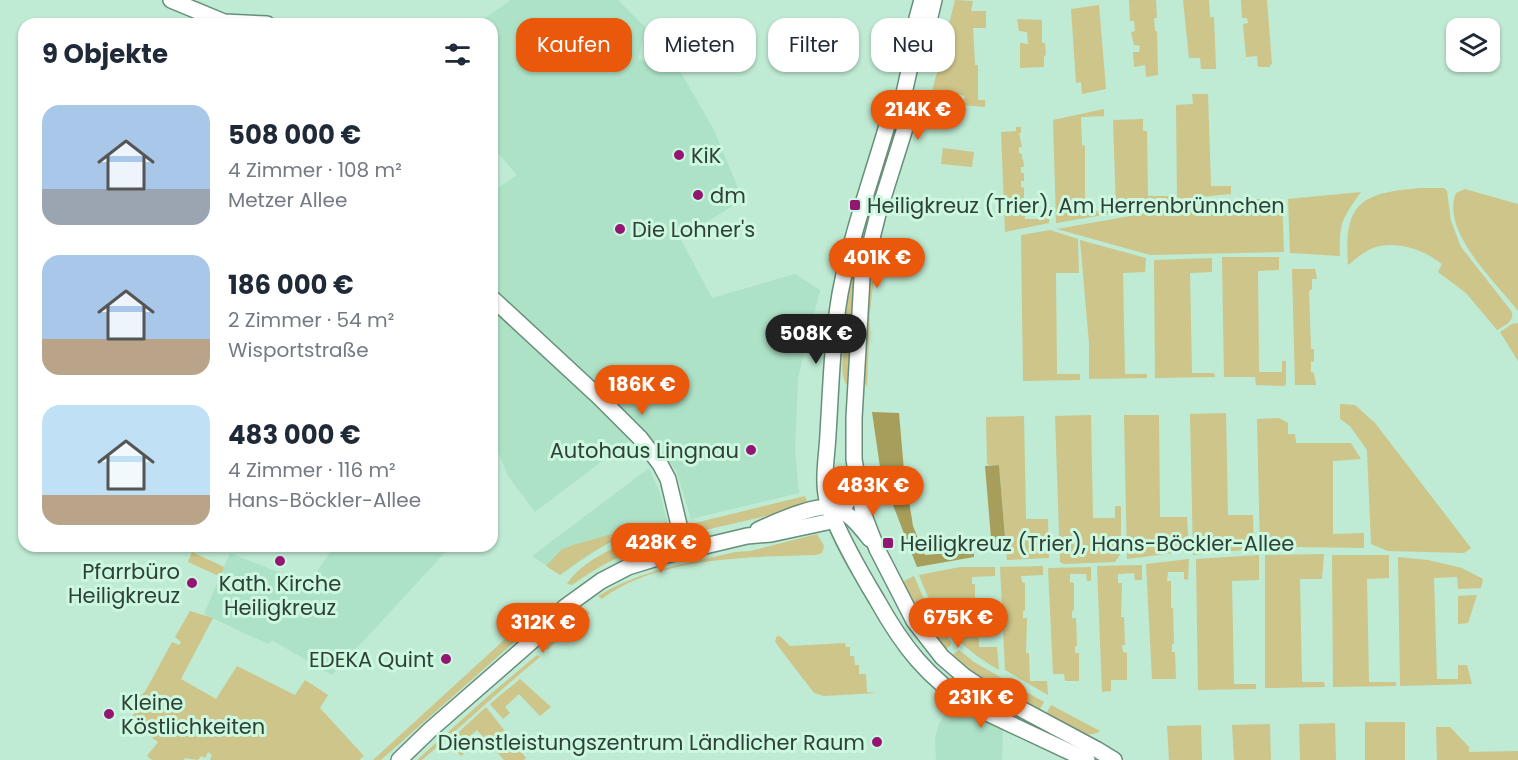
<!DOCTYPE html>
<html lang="de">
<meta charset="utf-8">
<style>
:root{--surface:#fff;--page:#f6f6f7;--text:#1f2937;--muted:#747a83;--accent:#ea580c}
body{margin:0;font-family:Poppins,sans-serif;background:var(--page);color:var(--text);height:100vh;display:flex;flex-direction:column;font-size:22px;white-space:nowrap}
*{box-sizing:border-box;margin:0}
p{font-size:20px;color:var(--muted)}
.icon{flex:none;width:33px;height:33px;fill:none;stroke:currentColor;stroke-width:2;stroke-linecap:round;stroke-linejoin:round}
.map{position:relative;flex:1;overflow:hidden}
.side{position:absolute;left:18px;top:18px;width:480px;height:534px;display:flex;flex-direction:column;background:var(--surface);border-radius:18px;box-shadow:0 2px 4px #0004}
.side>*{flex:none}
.banner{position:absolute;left:516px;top:18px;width:570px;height:54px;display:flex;gap:12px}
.buttons{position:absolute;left:1446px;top:18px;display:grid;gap:12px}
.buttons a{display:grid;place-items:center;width:54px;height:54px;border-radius:12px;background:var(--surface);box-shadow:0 2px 4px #0004;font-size:30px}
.price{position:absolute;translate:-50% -51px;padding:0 14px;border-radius:21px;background:var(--accent);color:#fff;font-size:20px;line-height:39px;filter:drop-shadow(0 2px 3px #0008)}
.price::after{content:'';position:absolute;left:50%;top:36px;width:18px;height:14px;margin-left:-9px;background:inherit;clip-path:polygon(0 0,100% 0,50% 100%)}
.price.active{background:#222;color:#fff}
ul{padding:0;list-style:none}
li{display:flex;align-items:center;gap:18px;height:150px;padding:0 24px}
li span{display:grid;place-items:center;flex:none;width:168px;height:120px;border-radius:18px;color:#555}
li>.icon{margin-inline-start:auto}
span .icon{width:72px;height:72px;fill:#fffc;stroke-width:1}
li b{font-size:26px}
h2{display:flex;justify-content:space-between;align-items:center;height:72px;padding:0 24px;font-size:26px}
.pill{padding:0 21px;border-radius:18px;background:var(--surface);box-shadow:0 2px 4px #0004;font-size:21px;line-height:54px}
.pill.active{background:var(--accent);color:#fff}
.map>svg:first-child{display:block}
.built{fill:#aee2c7}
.green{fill:#cdc589}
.forest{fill:#a69e5a}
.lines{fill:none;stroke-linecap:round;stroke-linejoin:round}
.tertiary-casing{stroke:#668f7a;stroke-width:18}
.tertiary{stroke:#fff;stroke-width:15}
.poi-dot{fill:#931672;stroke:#ccf8e0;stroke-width:2}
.labels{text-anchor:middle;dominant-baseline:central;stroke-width:6;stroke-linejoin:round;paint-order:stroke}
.poi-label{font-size:21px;fill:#2f4037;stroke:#ccf8e0;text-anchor:start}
</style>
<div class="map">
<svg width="1518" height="760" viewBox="0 0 1518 760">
<rect width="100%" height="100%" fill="#bfead3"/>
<!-- built -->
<g class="built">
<polygon points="511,0 618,0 646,28 638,59 679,69 714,130 743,200 680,238 712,298 795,274 820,290 798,378 795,450 799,493 691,519 676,470 642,429 630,440 535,512 508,476 500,456 492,445 492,239 495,236 492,232 492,192 517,175 492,146 492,24 476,24"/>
<polygon points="649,468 660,493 668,525 629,534 607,543 560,575 532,556"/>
<polygon points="334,546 451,546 332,675 272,640 268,644 204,614 230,553 309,584"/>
<polygon points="949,707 1003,729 1002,760 936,760 935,738 939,724"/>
</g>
<!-- green -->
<g class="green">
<polygon points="955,0 973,1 971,11 986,11 986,28 973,28 975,65 978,65 978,100 985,100 985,107 962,105 965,96 957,94 952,104 930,100"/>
<polygon points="1129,0 1156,0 1157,18 1154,18 1155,31 1157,31 1158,75 1146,77 1145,65 1134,67 1133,52 1139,52 1140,46 1134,45 1131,32 1135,31 1134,21 1130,21"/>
<polygon points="1183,0 1209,0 1210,17 1214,17 1216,69 1201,69 1200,58 1189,58"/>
<polygon points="1241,0 1267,0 1272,65 1270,64 1270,67 1258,67 1257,56 1246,57 1243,24 1248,23 1247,18 1242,18"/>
<polygon points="1099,5 1106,89 1082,94 1081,82 1076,83 1071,9"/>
<polygon points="1017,19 1042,20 1042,43 1045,43 1046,55 1044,56 1044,67 1020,68 1020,43 1028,44 1027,32 1019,31"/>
<polygon points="1192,94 1208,94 1211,186 1231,186 1231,194 1177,199 1176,105 1193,104"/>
<polygon points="1104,109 1104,116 1081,117 1082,145 1085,146 1085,212 1108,211 1109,214 1056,223 1053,120"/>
<polygon points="1143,119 1143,131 1147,131 1148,196 1170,196 1170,201 1116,210 1113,120"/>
<path d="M891,127l9,2 -2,8 -7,5 -36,136 -7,106h-2c-6,-10 -3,-24 -3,-36 4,-76 28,-148 48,-221z"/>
<polygon points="1016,127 1021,127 1021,133 1019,133 1022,147 1019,147 1019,153 1022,154 1022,159 1023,159 1024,167 1021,167 1021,173 1024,173 1024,181 1021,181 1021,187 1024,188 1024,198 1022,198 1022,203 1024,203 1025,219 1045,219 1044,203 1049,203 1049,223 1005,232 1001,132 1016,131"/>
<polygon points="943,148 974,152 972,167 941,164"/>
<path d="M1420,188h24l3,3 4,30 10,26 51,65c2,10 -7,13 -15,18l-31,-37 -28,-21 4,-8c-18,-14 -43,-23 -66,-17 -11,3 -20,12 -28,18 -4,-62 12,-72 72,-77z"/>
<path d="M1465,189l53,15v107c-21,-28 -78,-79 -62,-118z"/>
<path d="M1361,192c-19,27 -22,30 -21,64l-50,-3 -2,-54z"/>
<polygon points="1282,198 1284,252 1150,255 1057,229 1215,201"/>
<polygon points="1050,230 1078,239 1079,273 1056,273 1057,374 1080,374 1080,380 1023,381 1021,235"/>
<polygon points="1080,240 1146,258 1145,272 1123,273 1125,374 1147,374 1147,378 1089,379 1089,343"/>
<polygon points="1222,257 1279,257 1279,270 1258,271 1259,372 1282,372 1282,361 1286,361 1286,384 1284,386 1256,385 1255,377 1224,377"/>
<polygon points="1212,258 1212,272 1190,273 1192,373 1214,373 1215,377 1155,378 1154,260"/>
<polygon points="872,266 875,269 870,311 867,387 863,379 866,295"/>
<polygon points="1292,269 1315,269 1317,279 1312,279 1312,289 1309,291 1311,349 1314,349 1314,362 1311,361 1311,372 1314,373 1316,385 1295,385"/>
<polygon points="1518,323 1518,361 1500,332 1512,324"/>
<polygon points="1340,404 1355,405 1375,423 1471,548 1464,553 1388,551 1371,544 1367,450 1350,426 1340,419"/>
<polygon points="1226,413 1228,515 1253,515 1254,549 1193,555 1190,414"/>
<polygon points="1091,415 1093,518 1115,518 1115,506 1121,506 1121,553 1115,562 1064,564 1060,562 1055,416"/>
<polygon points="1124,415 1159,415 1160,517 1187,517 1189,551 1127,559"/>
<polygon points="1024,416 1026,519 1048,519 1049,558 1007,560 999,465 988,465 987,463 986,417"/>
<polygon points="1279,418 1288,423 1288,434 1295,434 1296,443 1351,443 1361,459 1333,461 1333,534 1364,533 1364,548 1299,547 1260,550 1257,419"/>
<polygon points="805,496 809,506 701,531 696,529 691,524"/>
<path d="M667,522l1,3c-46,8 -71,22 -108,50l-14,-9 15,-16 12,-5 53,-15z"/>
<path d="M671,529l1,5c-7,11 -21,11 -33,15 -24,8 -46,21 -67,36l-5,-1c19,-30 71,-47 104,-55z"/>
<path d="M817,534l7,12 -2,7 -6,2c-66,2 -160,2 -214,44l-4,-3c45,-27 88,-32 137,-44l15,-1z"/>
<polygon points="192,552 224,567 221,577 188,562"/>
<polygon points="1324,554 1322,579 1300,579 1302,682 1324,682 1325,687 1265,688 1265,555"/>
<polygon points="1259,555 1259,580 1232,581 1234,684 1256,684 1256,689 1198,690 1196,559"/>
<polygon points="1332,555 1389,555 1389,578 1367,579 1369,682 1396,682 1396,686 1333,687"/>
<polygon points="1398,557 1428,560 1462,568 1483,579 1481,588 1458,589 1457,577 1434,578 1437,679 1458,679 1458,665 1467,665 1472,684 1400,686"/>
<polygon points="1189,559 1188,580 1184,579 1184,572 1168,572 1167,581 1171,581 1171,608 1173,608 1174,644 1172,644 1172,652 1175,652 1176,679 1152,679 1146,564"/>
<polygon points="1142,565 1142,580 1135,580 1134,573 1118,574 1118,583 1122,583 1121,617 1124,617 1125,645 1122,645 1123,652 1127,653 1127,680 1111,680 1111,691 1102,692 1097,566"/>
<polygon points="1043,566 1043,575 1021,576 1022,582 1025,583 1025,610 1023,611 1023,618 1027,618 1026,653 1029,653 1030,681 1047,681 1048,695 1005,670 1000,567"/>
<path d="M960,567h35v9l-23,1v7h3v35l3,1 1,27h18l2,23c-42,-24 -63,-50 -80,-95z"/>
<polygon points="1091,567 1091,581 1087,581 1086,574 1070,574 1070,582 1074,583 1074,610 1072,611 1072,618 1076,618 1077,646 1075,646 1075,653 1079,653 1079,681 1065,681 1064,674 1053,674 1048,568"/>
<polygon points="914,576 928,609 951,642 951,645 946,649 917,612 902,582"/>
<polygon points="1477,595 1468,623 1458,624 1458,596"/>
<polygon points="584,608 590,613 547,650 544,647 566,621"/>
<polygon points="190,611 213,618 181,679 216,699 237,666 295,695 305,680 328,695 320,708 364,756 359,760 210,760 212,755 208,752 205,758 201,756 198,760 185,758 184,760 152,760 147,756 158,742 129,720 140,707 144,711 149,705 139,698 146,690 172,642 179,645 181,642 175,637"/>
<polygon points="516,629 522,635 381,760 373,760"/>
<polygon points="777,636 781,637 790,646 845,643 846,647 850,647 850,656 854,656 855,665 859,665 859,674 866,674 867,692 876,693 824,696 814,693 778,646 775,641"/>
<polygon points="959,650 974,662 1044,702 1039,711 978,677 951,656"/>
<path d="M537,655l3,2c-40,33 -78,69 -118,103h-5l69,-62z"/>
<polygon points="520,679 551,707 540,716 519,694 505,707 510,713 503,719 490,704"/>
<path d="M1051,705l49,26c-15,11 -40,-9 -54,-17z"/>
<polygon points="486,707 526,758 524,760 504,760 477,730 463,742 469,749 461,756 448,742"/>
<rect x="1365" y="722" width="40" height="38"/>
<polygon points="1335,723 1336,760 1300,760 1299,724"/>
<polygon points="1270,724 1271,760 1234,760 1232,725"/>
<polygon points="1201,725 1202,760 1169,760 1167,726"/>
<polygon points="1436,727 1450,727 1469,747 1469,752 1518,751 1518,760 1437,760"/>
</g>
<!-- forest -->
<g class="forest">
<polygon points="872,412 899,413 904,470 913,526 925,555 974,551 974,557 917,567 881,474"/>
<polygon points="999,465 1006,549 992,550 985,466"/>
</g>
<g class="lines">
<!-- tertiary casing -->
<g class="tertiary-casing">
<g id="tertiary">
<polyline points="171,0 224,22 267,24"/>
<polyline points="922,0 917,18 916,40 902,102 906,125 878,214 862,278 854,418 854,459 863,513 877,549 914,621 942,657 964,676 982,688 1096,749 1114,760"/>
<polyline points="916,40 928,25 934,0"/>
<path d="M902,102l-13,17c-17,58 -38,116 -49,175 -8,47 -9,93 -12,140 -1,24 -7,50 1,73 12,32 30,63 48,93 25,45 50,78 95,106l115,54"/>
<polyline points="492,298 599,397 640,438 660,464 668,479 685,550"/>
<path d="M758,530c15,-7 61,-28 77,-22 14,4 26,20 35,31"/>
<polyline points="399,760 430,730 532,641 565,607 601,581 628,567 667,555 747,536 771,534 827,522 842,511 857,484"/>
</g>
</g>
<!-- tertiary -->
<use href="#tertiary" class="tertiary"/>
</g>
<!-- markers -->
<g class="poi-dot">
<circle cx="679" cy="155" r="6"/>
<circle cx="698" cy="195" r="6"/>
<rect x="849" y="199" width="12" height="12" rx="3"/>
<circle cx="620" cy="229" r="6"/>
<circle cx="751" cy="450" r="6"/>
<rect x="882" y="537" width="12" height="12" rx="3"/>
<circle cx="280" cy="561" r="6"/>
<circle cx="192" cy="583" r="6"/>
<circle cx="446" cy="659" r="6"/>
<circle cx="109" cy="714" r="6"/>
<circle cx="877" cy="742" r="6"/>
</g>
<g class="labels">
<!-- poi labels -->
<g class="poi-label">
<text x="691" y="155">KiK</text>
<text x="710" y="195">dm</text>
<text x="867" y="205">Heiligkreuz (Trier), Am Herrenbrünnchen</text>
<text x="632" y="229">Die Lohner's</text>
<text x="739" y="450" text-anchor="end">Autohaus Lingnau</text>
<text x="900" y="543">Heiligkreuz (Trier), Hans-Böckler-Allee</text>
<text x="180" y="571" text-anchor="end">Pfarrbüro<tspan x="180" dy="24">Heiligkreuz</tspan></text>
<text x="280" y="583" text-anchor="middle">Kath. Kirche<tspan x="280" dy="24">Heiligkreuz</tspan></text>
<text x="434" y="659" text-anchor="end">EDEKA Quint</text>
<text x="121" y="702">Kleine<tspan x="121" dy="24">Köstlichkeiten</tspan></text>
<text x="865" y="742" text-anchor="end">Dienstleistungszentrum Ländlicher Raum</text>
</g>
</g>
</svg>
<div class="buttons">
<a><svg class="icon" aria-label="layers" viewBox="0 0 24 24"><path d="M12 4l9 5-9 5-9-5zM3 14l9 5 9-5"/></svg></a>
</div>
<b class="price" style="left:918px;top:141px">214K €</b>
<b class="price" style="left:877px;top:289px">401K €</b>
<b class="price active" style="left:816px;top:365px">508K €</b>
<b class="price" style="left:642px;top:416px">186K €</b>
<b class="price" style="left:873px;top:517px">483K €</b>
<b class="price" style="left:661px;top:574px">428K €</b>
<b class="price" style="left:958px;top:649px">675K €</b>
<b class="price" style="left:543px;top:654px">312K €</b>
<b class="price" style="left:981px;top:729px">231K €</b>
<div class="banner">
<a class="pill active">Kaufen</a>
<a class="pill">Mieten</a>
<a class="pill">Filter</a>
<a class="pill">Neu</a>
</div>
<section class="side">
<h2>9 Objekte<svg class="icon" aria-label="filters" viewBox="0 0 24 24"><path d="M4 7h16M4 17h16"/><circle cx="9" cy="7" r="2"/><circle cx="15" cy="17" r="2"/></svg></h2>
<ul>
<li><span style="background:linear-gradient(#a9c7e8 70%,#9aa5b1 0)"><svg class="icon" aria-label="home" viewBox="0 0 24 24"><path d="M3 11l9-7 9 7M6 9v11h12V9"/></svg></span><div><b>508 000 €</b><p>4 Zimmer · 108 m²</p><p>Metzer Allee</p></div></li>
<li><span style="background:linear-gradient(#a9c7e8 70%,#b9a48a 0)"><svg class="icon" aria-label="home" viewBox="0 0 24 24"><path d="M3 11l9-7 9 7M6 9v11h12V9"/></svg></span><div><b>186 000 €</b><p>2 Zimmer · 54 m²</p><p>Wisportstraße</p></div></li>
<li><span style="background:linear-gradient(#bfe0f5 75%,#b9a48a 0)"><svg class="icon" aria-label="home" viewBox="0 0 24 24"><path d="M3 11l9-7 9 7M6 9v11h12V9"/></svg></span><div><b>483 000 €</b><p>4 Zimmer · 116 m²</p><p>Hans-Böckler-Allee</p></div></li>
</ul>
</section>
</div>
